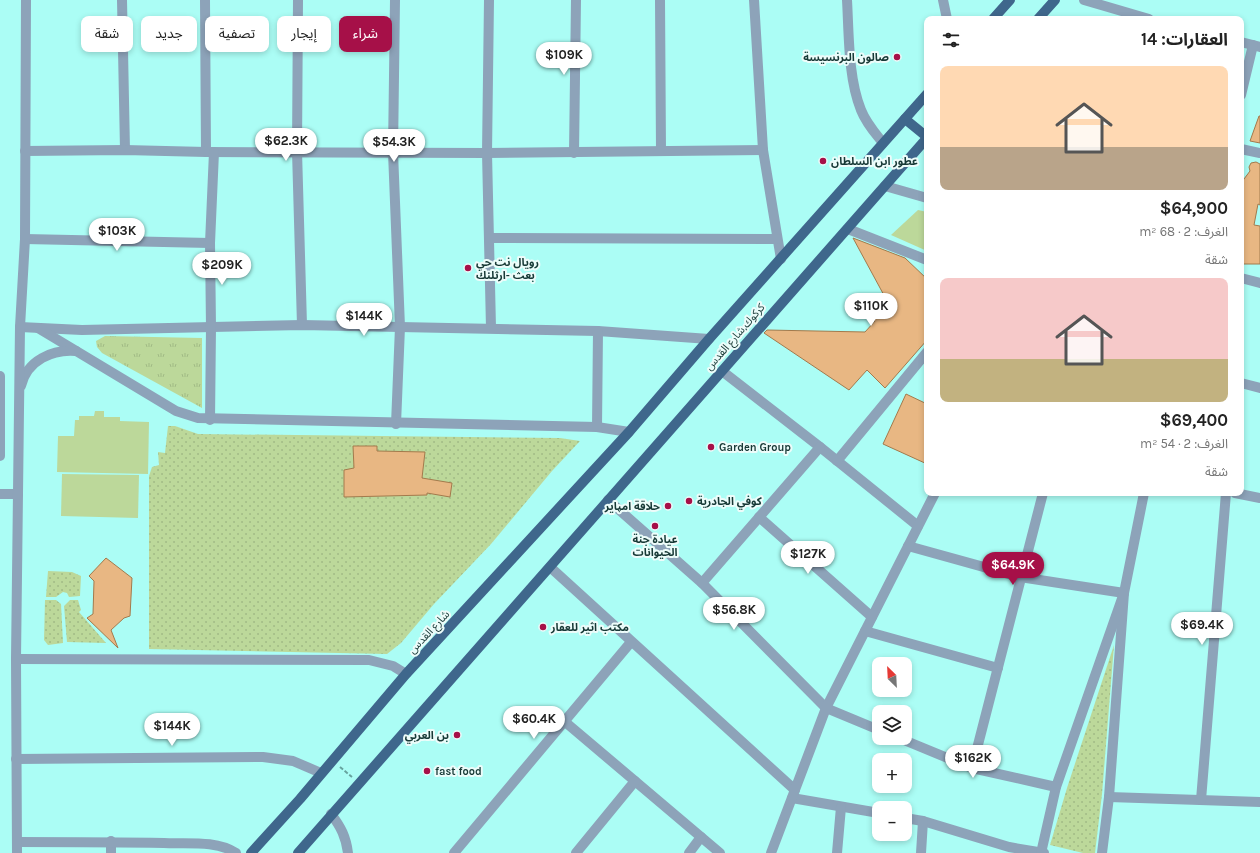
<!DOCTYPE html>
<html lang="ar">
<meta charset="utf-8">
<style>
:root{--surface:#fff;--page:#f6f6f6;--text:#222;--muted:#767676;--accent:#a61048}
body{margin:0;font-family:Karla,"Noto Sans Arabic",sans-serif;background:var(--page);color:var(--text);direction:rtl;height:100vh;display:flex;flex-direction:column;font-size:15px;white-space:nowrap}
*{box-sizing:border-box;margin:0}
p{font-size:13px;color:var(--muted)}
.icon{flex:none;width:22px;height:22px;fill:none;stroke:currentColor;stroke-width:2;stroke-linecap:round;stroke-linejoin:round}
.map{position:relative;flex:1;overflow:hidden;direction:ltr}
.details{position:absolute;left:924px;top:16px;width:320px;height:480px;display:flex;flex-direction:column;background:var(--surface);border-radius:8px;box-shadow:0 2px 6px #0003;direction:rtl}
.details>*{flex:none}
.top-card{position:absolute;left:12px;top:16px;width:380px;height:36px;direction:rtl;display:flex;gap:8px}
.needle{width:26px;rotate:336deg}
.buttons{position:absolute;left:872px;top:657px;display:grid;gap:8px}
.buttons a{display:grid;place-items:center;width:40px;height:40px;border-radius:8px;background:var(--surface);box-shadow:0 2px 6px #0003;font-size:20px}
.price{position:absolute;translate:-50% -34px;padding:0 9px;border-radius:14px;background:#fff;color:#222;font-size:13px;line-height:26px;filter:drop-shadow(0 1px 2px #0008)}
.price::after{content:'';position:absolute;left:50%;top:24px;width:12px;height:9px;margin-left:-6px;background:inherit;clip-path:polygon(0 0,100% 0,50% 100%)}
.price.active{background:var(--accent);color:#fff}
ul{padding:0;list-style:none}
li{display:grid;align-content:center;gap:8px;height:212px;padding:0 16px}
li span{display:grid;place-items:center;height:124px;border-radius:8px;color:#555}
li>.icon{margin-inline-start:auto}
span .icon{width:72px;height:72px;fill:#fffc;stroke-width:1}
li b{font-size:17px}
h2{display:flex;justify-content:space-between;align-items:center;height:48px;padding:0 16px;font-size:17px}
.tag{padding:0 14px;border-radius:8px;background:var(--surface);box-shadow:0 2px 6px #0003;font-size:14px;line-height:36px}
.tag.active{background:var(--accent);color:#fff}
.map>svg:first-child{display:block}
.grass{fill:url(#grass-dots)}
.park{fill:url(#park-tufts)}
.garden{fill:#bcd89a}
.building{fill:#e8b783;stroke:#a37a4c}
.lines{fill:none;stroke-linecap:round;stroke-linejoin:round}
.path{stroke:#67a39e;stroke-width:2;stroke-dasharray:4 2;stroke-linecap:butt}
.minor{stroke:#8da3b9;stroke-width:10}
.major{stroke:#3f678c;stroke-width:10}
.poi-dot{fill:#a61048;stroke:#edfcfa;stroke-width:1.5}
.labels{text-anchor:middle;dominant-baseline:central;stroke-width:4;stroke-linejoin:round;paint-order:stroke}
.poi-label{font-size:11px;font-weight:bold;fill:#173936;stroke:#edfcfa;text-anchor:start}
.street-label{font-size:11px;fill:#173936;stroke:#edfcfa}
</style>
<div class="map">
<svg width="1260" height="853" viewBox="0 0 1260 853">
<defs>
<pattern id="grass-dots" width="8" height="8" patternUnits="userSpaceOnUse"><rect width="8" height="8" fill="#bcd89a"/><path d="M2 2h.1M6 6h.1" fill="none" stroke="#a1ba85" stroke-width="1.8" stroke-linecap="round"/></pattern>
<pattern id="park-tufts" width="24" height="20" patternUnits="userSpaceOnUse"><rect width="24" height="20" fill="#bcd89a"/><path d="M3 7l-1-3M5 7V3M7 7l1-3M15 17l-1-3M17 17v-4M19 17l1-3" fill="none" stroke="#a1ba85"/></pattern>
</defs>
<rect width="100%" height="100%" fill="#abfdf5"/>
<!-- grass -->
<g class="grass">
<polygon points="168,426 175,426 198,434 560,438 580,441 552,471 491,544 434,604 401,643 387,654 149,649 149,476 152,467 159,465 158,452 165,453"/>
<polygon points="48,571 72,572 81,576 80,596 69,597 67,593 63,592 56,597 46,597"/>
<polygon points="45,600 56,600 61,604 63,643 48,645 44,640"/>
<polygon points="70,600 78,600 81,610 79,612 106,643 67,642 64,606"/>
<polygon points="1114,645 1102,794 1095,853 1083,853 1050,845 1067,788"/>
</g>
<!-- park -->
<polygon class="park" points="105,336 202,338 202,408 102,353 97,347 96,341"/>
<!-- garden -->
<g class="garden">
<polygon points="918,210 927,212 927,251 891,235"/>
<polygon points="95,411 104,411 104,417 120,417 120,421 149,422 148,474 57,472 58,436 74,436 75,420 79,420 79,416 94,416"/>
<polygon points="62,474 139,475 138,518 61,516"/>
</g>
<!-- building -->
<g class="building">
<polygon points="1259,116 1260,116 1260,143 1250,141"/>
<polygon points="1256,162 1260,164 1260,205 1258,204 1254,225 1260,226 1260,264 1241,264 1241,183 1250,171 1249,167 1251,163"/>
<polygon points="853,238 905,258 927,279 927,340 885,388 867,370 849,390 764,333 767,330 865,332 875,321 868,315 886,299"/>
<polygon points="906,394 927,404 927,464 883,444"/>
<polygon points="353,446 377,446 377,451 425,452 422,478 452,483 450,497 427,493 427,495 344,497 344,470 354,468"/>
<polygon points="106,558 132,578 130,616 124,618 111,630 118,648 87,618 93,614 94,581 89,576"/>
</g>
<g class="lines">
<!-- path -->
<polyline class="path" points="340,767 352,777"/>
<!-- minor -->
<g class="minor">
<polyline points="122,0 125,150"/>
<polyline points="205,0 206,152"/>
<polyline points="298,0 297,151 302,325"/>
<polyline points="395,0 393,152 400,327 396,424"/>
<polyline points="489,0 487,153 491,328"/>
<polyline points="660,0 661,151"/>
<polyline points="754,0 763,150 781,259"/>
<path d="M847,0c2,34 1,78 14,110 5,13 14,23 22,33"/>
<polyline points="943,0 947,19"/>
<polyline points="1084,0 1149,19"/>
<polyline points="1241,42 1260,47"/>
<polyline points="1241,95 1253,45"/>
<polyline points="1241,149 1260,153"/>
<polyline points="25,151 125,150 206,152 487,153 763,150"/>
<polyline points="574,153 576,0"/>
<polyline points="885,186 927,198"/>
<polyline points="848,229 927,260"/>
<polyline points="490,238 777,239"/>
<polyline points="25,239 210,243"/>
<polyline points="1241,278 1260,283"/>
<polyline points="20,327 82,330 302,325 598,331 709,339"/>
<polyline points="38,328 176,411 198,418 597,427 629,432"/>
<polyline points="722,371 820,447 918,526"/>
<polyline points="0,376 0,456"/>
<polyline points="1241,383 1260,388"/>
<path d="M21,386c6,-26 32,-37 55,-35"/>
<polyline points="210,420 211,327 210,243 214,152"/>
<polyline points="597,427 598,331"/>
<polyline points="837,461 927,352"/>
<polyline points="1235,493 1260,498"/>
<polyline points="0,494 18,494"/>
<polyline points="608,500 702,583 826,708 879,730"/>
<polyline points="759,517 872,617"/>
<polyline points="908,546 1020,577 1124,593 1109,797 1102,853"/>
<polyline points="550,567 795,790"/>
<polyline points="702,583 820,447"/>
<polyline points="865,631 998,668"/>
<polyline points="16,659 369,660 393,666 406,674"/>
<polyline points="564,721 720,853"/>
<polyline points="899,738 972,768 1056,787"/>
<polyline points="16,759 263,757 293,761 321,773"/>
<polyline points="972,768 1043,493"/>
<polyline points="1109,797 1260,802"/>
<polyline points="792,798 879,813"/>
<polyline points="1201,800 1226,493"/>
<path d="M331,814c10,13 15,23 17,39"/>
<polyline points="905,818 923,821 1009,847 1044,853"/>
<polyline points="111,841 111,853"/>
<path d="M17,842c49,0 98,0 147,1 23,1 52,-3 72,10"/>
<polyline points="17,853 16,659 20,327 25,239 26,0"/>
<polyline points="454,853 631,642"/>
<polyline points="576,853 635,781"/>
<polyline points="689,853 701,837"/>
<polyline points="771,853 826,708 935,493"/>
<polyline points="837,853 841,807"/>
<polyline points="921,853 923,821"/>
<polyline points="1041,853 1056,787 1124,593 1144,493"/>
</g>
<!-- major -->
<g class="major">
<polyline points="993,19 1010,0"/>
<polyline points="1038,19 1055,0"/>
<polyline points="905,119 927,137"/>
<polyline points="251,853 300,799 406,674 629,432 709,339 927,94"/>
<polyline points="298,853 927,138"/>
</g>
</g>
<!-- markers -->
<g class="poi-dot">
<circle cx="897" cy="57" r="4"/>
<circle cx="823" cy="161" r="4"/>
<circle cx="468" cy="268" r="4"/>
<circle cx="711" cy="447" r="4"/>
<circle cx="689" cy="501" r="4"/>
<circle cx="668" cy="506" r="4"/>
<circle cx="655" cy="526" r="4"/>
<circle cx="543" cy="627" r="4"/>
<circle cx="457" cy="735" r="4"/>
<circle cx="427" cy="771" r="4"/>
</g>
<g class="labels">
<!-- poi labels -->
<g class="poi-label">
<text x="889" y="57" text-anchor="end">صالون البرنسيسة</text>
<text x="831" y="161">عطور ابن السلطان</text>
<text x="476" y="262">رويال نت حي<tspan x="476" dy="13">بعث -ارثلنك</tspan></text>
<text x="719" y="447">Garden Group</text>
<text x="697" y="501">كوفي الجادرية</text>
<text x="660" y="506" text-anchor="end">حلاقة امپاير</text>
<text x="655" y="539" text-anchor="middle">عيادة جنة<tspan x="655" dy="13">الحيوانات</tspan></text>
<text x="551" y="627">مكتب اثير للعقار</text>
<text x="449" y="735" text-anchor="end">بن العربي</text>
<text x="435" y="771">fast food</text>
</g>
<!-- street labels -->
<g class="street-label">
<text transform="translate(735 337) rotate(-49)">كركوك,شارع القدس</text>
<text transform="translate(429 632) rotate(-47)">شارع القدس</text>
</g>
</g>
</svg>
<div class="buttons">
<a><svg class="needle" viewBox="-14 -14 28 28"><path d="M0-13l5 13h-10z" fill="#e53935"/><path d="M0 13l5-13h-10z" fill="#767676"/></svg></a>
<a><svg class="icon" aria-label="layers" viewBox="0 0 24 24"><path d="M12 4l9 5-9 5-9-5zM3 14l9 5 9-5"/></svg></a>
<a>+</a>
<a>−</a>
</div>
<b class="price" style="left:564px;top:76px">$109K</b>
<b class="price" style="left:286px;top:162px">$62.3K</b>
<b class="price" style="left:394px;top:163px">$54.3K</b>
<b class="price" style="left:117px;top:252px">$103K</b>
<b class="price" style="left:222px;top:286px">$209K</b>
<b class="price" style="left:871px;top:327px">$110K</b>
<b class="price" style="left:364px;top:337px">$144K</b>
<b class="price" style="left:808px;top:575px">$127K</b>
<b class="price active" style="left:1013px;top:586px">$64.9K</b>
<b class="price" style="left:734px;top:631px">$56.8K</b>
<b class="price" style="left:1202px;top:646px">$69.4K</b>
<b class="price" style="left:534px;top:740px">$60.4K</b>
<b class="price" style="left:172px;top:747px">$144K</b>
<b class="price" style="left:973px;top:779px">$162K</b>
<div class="top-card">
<a class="tag active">شراء</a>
<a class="tag">إيجار</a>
<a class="tag">تصفية</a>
<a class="tag">جديد</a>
<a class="tag">شقة</a>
</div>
<section class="details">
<h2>العقارات: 14<svg class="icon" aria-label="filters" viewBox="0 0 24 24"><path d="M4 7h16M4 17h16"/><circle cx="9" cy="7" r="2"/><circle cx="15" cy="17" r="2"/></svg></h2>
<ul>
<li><span style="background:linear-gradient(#ffd9b3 65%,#b9a48a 0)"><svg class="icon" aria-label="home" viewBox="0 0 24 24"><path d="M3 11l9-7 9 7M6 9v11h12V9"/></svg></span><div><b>$64,900</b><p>الغرف: 2 · 68 m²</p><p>شقة</p></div></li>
<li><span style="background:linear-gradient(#f6c9c9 65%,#c2b280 0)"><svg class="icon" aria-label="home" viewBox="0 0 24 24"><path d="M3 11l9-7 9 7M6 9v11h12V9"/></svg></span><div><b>$69,400</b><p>الغرف: 2 · 54 m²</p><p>شقة</p></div></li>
</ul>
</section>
</div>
